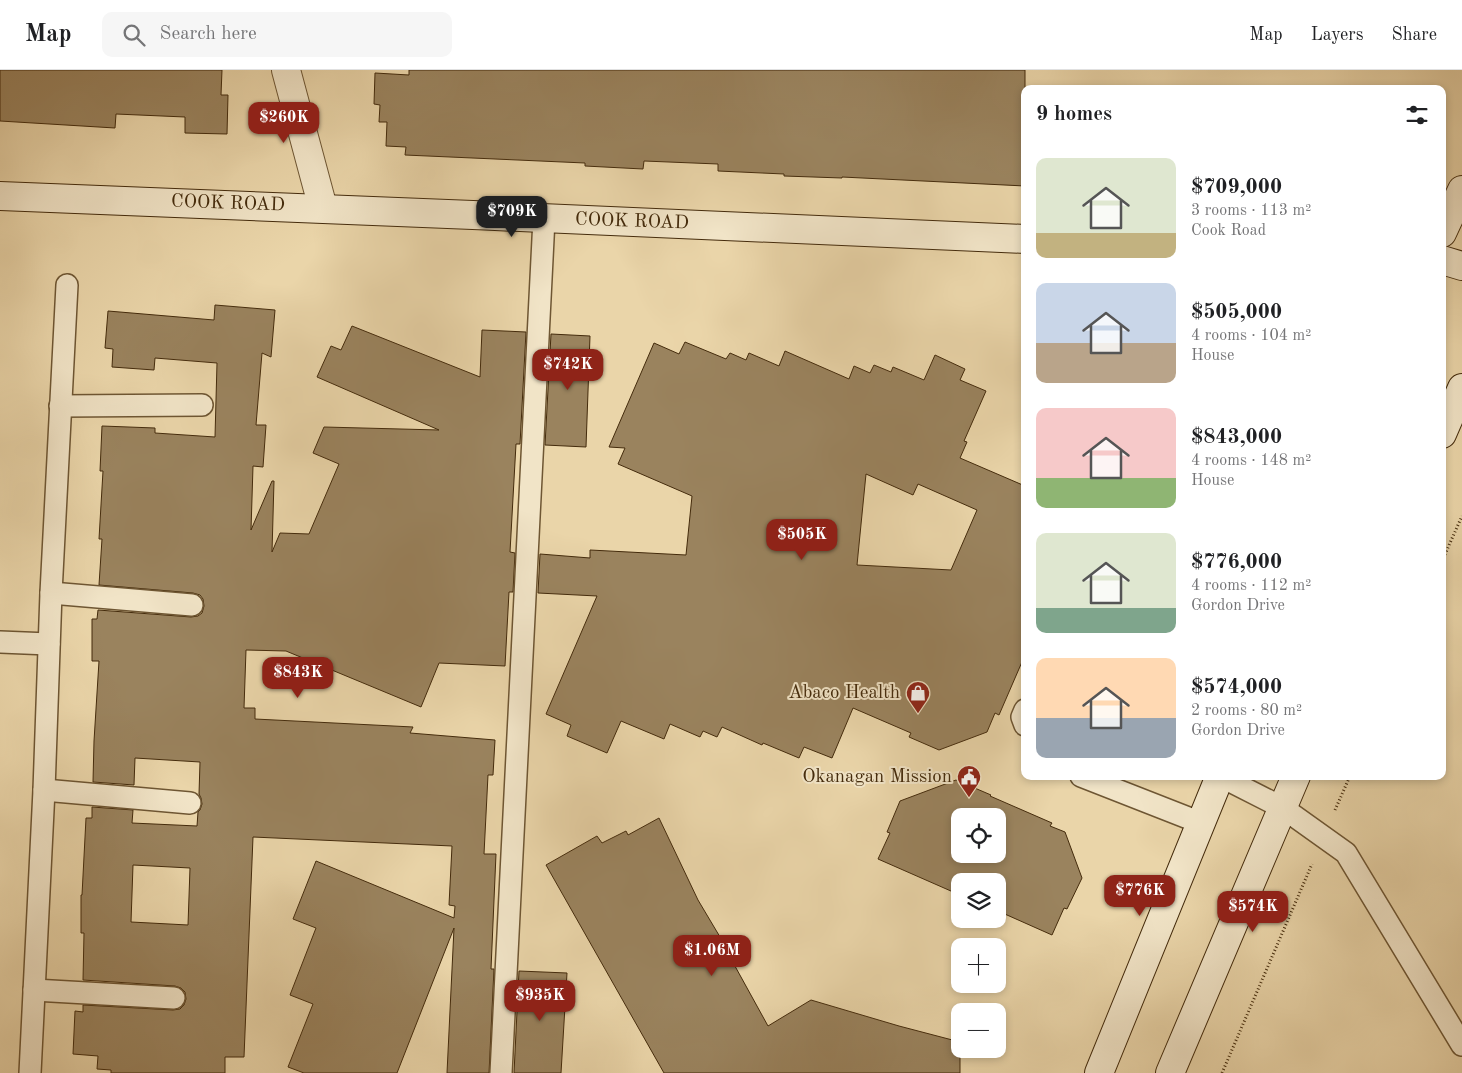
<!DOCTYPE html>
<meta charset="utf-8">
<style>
:root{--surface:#fff;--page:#f6f6f6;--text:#202124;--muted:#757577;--line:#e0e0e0;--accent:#8f2418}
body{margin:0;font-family:"Old Standard TT",serif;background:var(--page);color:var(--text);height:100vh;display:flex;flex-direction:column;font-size:19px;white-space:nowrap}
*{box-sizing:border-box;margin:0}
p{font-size:16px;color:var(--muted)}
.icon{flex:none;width:28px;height:28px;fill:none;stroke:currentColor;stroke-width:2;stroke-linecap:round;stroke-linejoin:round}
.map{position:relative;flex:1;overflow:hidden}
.drawer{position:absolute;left:1021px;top:15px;width:425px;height:695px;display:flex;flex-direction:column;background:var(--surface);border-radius:10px;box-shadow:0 2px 8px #0003}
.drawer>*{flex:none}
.buttons{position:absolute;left:951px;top:738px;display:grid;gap:10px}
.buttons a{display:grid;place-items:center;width:55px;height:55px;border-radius:10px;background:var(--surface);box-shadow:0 2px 8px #0003;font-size:25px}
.price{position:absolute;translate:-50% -42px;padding:0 11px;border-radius:10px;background:var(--accent);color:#fff;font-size:16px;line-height:32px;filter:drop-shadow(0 1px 2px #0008)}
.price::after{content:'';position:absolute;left:50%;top:30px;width:15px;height:11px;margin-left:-8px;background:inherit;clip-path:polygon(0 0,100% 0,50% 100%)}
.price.selected{background:#222;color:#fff}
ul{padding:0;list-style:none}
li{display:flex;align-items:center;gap:15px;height:125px;padding:0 15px}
li span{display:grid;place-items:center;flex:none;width:140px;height:100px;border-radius:10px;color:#555}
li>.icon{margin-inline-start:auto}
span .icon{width:60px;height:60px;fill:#fffc;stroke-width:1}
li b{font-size:21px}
h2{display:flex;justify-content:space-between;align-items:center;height:60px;padding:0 15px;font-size:21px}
header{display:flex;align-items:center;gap:30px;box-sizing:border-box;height:70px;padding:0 25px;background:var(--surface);border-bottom:1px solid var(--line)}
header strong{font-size:24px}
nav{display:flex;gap:28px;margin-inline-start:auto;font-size:18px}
.search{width:350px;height:45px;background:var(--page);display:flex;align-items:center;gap:12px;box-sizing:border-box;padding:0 18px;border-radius:10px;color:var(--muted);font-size:19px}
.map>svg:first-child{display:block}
.building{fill:#9a835e;stroke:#442b0c;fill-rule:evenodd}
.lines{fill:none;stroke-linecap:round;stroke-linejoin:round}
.lane-casing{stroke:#6e5633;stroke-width:24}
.street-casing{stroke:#6e5633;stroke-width:30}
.secondary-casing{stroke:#442b0c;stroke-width:30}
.path{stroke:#442b0c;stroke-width:3;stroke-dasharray:1 2.5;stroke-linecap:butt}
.lane{stroke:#f1e4c7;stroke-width:21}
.street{stroke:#f1e4c7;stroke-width:28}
.secondary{stroke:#f1e4c7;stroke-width:28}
.labels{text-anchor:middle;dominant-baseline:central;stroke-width:4;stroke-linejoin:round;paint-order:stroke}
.street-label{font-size:19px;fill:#442b0c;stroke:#f1e4c7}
.poi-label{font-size:19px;fill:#442b0c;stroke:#f1e4c7;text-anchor:end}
</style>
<header>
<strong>Map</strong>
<div class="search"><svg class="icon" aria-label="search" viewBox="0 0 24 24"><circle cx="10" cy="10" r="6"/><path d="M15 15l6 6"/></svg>Search here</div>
<nav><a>Map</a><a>Layers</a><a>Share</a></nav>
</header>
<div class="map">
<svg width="1462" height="1003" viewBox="0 0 1462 1003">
<rect width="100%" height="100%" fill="#ead5a9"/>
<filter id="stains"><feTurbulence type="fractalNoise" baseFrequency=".004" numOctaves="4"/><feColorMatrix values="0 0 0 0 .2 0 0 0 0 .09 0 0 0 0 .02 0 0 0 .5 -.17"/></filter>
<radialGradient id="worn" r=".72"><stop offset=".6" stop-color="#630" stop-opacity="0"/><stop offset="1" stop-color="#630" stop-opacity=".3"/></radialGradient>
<!-- building -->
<g class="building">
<polygon points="0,0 222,0 221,25 228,25 227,64 185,63 185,47 116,44 115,58 0,51"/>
<polygon points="409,0 1025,0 1025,116 842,107 842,108 784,106 784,104 718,101 718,94 644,91 643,99 585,96 585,93 405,85 406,77 386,76 387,52 379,52 380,35 374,34 375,3 409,5"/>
<path d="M215,235l60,5 -4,47 -9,-4 -6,72h10l-3,42 -10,-1 -2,64 21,-49h2l-2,71 8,-19 29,1 30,-70 -26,-11 11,-26 115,3 -122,-53 14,-31 10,4 11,-24 128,51 2,-47 44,2 -6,112h-4l-6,108 5,1 -2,39h-4l-4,74 -66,-3 -18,44 -135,-56 -40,-1 -2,58h11v11l158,8 -3,6 85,7 -2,35h-5l-4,79h12l-5,115h3l-5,104h-42l7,-145 -57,145h-93l-16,-6 25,-63 -23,-9 26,-67 -23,-9 23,-58 138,57 1,-12 -6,-1 3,-59 -199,-9 -9,220h-19v16h-114v-3l-14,-1 1,-13 -25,-2 2,-43 8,1v-7l90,5 7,-1 4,-4 2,-6 -1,-7 -4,-4 -6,-2 -92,-6 1,-47h-3v-38h1l4,-77h6v-11l41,3 -1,13 65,3 1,-14 2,-2 2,-6 -1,-6 -2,-4 1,-32 -65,-4 -1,27 -41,-3 1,-41 5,-80h-7v-42h5l1,-9 93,7 7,-1 4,-3 2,-7 -1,-7 -3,-4 -7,-2 -94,-8 3,-46h-3l4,-68h-3l2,-45 53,2v5l60,4 2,-74 -62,-5 -1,12 -42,-3 1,-18 -8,-1 3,-37 106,9zM133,795l57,3 -2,57 -57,-3z"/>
<polygon points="551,264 590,266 586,377 545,375"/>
<path d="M685,272l41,17 4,-6 16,7 3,-7 30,13 6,-15 64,28 5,-13 16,7 4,-8 17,7 2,-5 31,13 11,-25 30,14 -5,11 26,11 -22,50 3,1 -7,16 65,28v169l-26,60 -4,-2 -8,19 -48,18 -30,-13 2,-4 -58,-25 -21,50 -28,-11 -5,11 -36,-15 -1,2 -40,-18 -5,10 -14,-6 -3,6 -30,-13 -6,15 -43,-18 -14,32 -40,-17 4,-11 -25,-11 51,-118 -59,-3 2,-39 50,4v-8l96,5 6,-59 -74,-32 7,-16 -16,-1 45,-104 25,11zM866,404l47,21 5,-11 59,26 -26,60 -94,-5z"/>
<path d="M956,710l35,15 -1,1 62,27 -2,3 15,6 17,46 -15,31 -3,-1 -12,27 -54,-24v-30h-38v14l-82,-36 12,-26 -3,-1 13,-31zM960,746h38v38h-38z"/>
<polygon points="659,748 698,830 726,877 725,878 768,956 811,930 899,956 960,972 960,1003 664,1003 546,795 597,766 602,773 626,761 628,765"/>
<polygon points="519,901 567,903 561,1003 514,1003"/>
</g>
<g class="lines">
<!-- lane casing -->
<g class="lane-casing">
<g id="lane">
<polyline points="60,336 202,335"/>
<polyline points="51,523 192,535"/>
<polyline points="0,572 49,574"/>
<polyline points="1025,640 1022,647 1025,655"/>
<polyline points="1081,706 1201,753"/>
<polyline points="1220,706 1283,738 1346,783 1462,975"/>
<polyline points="44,720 190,733"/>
<polyline points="34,920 174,928"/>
<polyline points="30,1003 44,720 51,523 67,215"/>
<polyline points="501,1003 544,149"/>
</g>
</g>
<!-- street casing -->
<g class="street-casing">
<polyline id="street" points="286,0 323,138"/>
</g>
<!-- secondary casing -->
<g class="secondary-casing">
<g id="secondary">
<path d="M0,126c342,12 683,29 1025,43"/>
<polyline points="1442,163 1462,120"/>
<polyline points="1442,190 1462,196"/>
<polyline points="1442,364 1462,318"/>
<polyline points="1099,1003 1220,706"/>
<polyline points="1170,1003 1296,706"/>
</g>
</g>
<!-- path -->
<g class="path">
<polyline points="1442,491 1462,446"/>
<polyline points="1335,740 1350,706"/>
<polyline points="1222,1003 1312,794"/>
</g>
<!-- lane -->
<use href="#lane" class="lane"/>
<!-- street -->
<use href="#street" class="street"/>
<!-- secondary -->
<use href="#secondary" class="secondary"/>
</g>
<!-- icons -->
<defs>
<g id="shop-pin" transform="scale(1.25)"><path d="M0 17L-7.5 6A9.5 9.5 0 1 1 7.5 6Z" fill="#8f2418" stroke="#f1e4c7"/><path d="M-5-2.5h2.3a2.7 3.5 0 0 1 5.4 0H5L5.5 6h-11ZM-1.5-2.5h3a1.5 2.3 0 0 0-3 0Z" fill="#fff"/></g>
<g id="civic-pin" transform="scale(1.25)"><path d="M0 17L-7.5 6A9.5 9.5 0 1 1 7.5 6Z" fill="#8f2418" stroke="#f1e4c7"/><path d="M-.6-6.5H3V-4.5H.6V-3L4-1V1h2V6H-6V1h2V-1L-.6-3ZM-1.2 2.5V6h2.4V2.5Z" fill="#fff"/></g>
</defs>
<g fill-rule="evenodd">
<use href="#shop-pin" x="918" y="623"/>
<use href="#civic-pin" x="969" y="707"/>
</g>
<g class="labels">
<!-- street labels -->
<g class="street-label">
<text transform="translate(228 134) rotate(2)">COOK ROAD</text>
<text transform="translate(632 152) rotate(2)">COOK ROAD</text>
</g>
<!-- poi labels -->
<g class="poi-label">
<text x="900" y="623">Abaco Health</text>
<text x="952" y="707">Okanagan Mission</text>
</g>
</g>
<rect width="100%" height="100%" filter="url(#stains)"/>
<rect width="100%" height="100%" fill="url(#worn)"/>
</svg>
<div class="buttons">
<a><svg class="icon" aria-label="locate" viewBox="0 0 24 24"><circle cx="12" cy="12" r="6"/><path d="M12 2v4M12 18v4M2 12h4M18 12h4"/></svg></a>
<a><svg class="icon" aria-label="layers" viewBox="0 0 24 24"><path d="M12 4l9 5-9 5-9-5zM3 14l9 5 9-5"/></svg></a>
<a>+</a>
<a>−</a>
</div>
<b class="price" style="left:284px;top:74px">$260K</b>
<b class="price selected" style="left:512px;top:168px">$709K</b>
<b class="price" style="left:568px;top:321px">$742K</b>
<b class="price" style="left:802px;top:491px">$505K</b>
<b class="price" style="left:298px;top:629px">$843K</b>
<b class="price" style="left:1140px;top:847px">$776K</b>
<b class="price" style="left:1253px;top:863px">$574K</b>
<b class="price" style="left:712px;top:907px">$1.06M</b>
<b class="price" style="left:540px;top:952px">$935K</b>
<section class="drawer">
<h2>9 homes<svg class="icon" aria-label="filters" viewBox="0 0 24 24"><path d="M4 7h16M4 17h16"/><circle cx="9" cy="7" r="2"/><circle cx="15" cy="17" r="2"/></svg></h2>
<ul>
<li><span style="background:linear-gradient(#dfe7d0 75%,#c2b280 0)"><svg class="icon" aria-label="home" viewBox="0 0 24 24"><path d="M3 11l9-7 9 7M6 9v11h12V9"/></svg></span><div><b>$709,000</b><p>3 rooms · 113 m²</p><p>Cook Road</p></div></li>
<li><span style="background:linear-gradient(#c9d6e8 60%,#b9a48a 0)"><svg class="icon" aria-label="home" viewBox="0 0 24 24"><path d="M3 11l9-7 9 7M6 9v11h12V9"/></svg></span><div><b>$505,000</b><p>4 rooms · 104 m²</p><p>House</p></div></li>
<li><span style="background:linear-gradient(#f6c9c9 70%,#8fb573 0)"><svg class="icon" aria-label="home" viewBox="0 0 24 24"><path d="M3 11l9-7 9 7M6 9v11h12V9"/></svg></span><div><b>$843,000</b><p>4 rooms · 148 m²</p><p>House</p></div></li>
<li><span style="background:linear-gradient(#dfe7d0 75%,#7fa58c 0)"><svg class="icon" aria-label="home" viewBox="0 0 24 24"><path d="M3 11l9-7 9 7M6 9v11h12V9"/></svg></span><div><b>$776,000</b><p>4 rooms · 112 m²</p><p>Gordon Drive</p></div></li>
<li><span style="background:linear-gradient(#ffd9b3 60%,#9aa5b1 0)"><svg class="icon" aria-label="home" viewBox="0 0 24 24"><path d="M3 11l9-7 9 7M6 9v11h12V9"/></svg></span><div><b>$574,000</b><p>2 rooms · 80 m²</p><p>Gordon Drive</p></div></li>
</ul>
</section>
</div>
